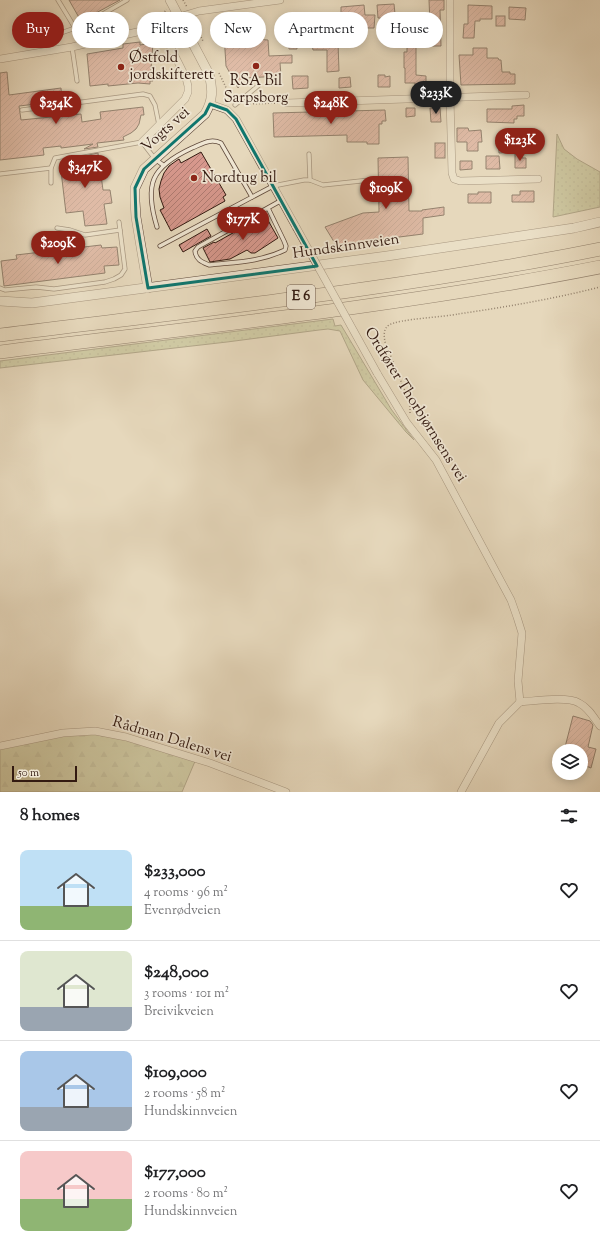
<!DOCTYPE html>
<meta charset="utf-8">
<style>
:root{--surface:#fff;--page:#f6f6f6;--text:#202124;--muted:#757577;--line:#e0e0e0;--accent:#8f2418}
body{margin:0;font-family:"Sorts Mill Goudy",serif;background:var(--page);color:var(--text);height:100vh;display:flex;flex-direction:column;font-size:15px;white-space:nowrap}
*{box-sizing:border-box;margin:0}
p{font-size:13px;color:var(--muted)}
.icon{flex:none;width:22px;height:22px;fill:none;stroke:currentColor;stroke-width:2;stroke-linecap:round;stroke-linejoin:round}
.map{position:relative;height:792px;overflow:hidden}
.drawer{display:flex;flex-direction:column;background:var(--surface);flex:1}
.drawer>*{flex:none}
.top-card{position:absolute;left:12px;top:12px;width:576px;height:36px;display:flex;gap:8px}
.tools{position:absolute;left:552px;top:744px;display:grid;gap:8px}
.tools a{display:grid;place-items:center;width:36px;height:36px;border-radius:50%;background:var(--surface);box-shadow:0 2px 10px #0003;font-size:20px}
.scale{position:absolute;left:12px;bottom:10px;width:65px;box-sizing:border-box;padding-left:4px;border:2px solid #331a11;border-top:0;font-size:11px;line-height:14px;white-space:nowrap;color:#331a11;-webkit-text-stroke:3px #efe6d3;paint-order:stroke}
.price{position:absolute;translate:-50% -34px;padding:0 9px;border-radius:14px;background:var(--accent);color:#fff;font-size:13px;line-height:26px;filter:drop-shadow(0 1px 2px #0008)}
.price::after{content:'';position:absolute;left:50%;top:24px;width:12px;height:9px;margin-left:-6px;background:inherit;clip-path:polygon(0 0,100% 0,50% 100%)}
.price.active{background:#222;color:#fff}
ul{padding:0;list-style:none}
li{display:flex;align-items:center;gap:12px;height:100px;padding:0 20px}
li+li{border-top:1px solid var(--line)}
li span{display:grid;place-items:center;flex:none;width:112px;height:80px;border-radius:8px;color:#555}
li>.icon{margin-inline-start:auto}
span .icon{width:48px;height:48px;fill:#fffc;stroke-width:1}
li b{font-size:17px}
h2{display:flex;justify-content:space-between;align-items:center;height:48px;padding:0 20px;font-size:17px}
.pill{padding:0 14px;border-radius:18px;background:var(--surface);box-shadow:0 2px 10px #0003;font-size:14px;line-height:36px}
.pill.active{background:var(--accent);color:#fff}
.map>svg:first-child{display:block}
.grass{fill:url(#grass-dots);stroke:#766c4f}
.forest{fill:url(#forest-firs);stroke:#766c4f}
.building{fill:url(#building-hatch);stroke:#331a11}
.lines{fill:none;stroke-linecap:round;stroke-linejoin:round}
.service-casing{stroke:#604a3c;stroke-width:5}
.minor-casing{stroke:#604a3c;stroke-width:8}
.tertiary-casing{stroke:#604a3c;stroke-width:10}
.motorway-casing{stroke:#331a11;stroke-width:14}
.path{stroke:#331a11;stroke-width:1.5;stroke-dasharray:1 2;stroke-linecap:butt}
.service{stroke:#efe6d3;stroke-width:3.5}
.minor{stroke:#efe6d3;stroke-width:7}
.tertiary{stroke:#efe6d3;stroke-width:9}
.motorway{stroke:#e6d8bc;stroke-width:13}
.minor-bridge-casing{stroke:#604a3c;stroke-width:8;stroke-linecap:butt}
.minor-bridge{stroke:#efe6d3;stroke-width:7}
.marked{fill:none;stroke:#0f766e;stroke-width:3;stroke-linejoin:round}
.poi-dot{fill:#8f2418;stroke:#efe6d3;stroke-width:1.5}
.labels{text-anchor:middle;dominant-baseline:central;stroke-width:3.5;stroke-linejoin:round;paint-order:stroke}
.shield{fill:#efe6d3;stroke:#6b574b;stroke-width:1}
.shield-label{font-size:14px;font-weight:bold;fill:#331a11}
.poi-label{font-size:15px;fill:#331a11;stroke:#efe6d3;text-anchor:start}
.street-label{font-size:15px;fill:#331a11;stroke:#efe6d3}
</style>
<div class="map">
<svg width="600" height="792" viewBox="0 0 600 792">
<defs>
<pattern id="grass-dots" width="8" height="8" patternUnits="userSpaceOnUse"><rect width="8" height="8" fill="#b9bd8d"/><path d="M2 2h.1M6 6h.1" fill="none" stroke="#a0a279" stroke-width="1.8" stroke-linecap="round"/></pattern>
<pattern id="forest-firs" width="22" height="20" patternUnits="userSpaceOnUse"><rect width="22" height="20" fill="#b9bd8d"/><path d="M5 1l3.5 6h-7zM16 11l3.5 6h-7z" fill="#a0a279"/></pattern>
<pattern id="building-hatch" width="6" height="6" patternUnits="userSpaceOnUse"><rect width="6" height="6" fill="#d7988d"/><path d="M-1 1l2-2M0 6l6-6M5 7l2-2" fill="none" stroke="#af7b72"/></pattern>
</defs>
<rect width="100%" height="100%" fill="#e6d8bc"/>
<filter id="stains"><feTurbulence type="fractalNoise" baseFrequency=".005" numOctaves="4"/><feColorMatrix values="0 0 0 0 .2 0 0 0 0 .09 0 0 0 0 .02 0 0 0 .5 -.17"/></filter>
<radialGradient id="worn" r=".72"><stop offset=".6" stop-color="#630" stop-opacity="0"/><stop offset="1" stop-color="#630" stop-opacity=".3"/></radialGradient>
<!-- grass -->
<g class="grass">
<polygon points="557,134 564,149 577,159 600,172 600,207 553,217"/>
<polygon points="333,319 335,326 341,325 391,409 414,440 406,432 363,380 340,331 328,329 319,330 227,342 0,368 0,361"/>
</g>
<!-- forest -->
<polygon class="forest" points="95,731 196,759 182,792 0,792 0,746"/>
<!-- building -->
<g class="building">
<polygon points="69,0 120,0 81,21"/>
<polygon points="429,0 444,0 444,10 440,10 441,46 424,46 424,29 427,29 427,24 430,24"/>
<polygon points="394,4 395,14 386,14 386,18 378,18 377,5"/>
<polygon points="364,5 365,15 375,15 374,28 360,28 361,19 341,19 341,7"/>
<polygon points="468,5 492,6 492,19 480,19 480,21 475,21 474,38 463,38 464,24 468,24"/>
<polygon points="509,7 526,8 525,20 509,19"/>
<rect x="496" y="16" width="9" height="10"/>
<polygon points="252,17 254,39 268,40 269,56 292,55 292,63 280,63 281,76 245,78 238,88 226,66 224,34 221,35 219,20"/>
<polygon points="306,23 307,34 296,35 297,49 289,49 287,25"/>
<polygon points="350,33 350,43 338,43 339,71 327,72 327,50 313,50 311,39 321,38 322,39 337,39 337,34"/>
<polygon points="140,42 140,45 153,43 151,69 153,81 150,81 150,84 138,83 108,86 108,84 90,86 87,54 123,48 123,44"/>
<polygon points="407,44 416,45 416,75 426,76 426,86 415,86 415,83 405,83 405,68 404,68 404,52 407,52"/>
<polygon points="473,48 487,48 487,58 498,58 499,60 501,60 502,72 510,72 510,74 515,74 515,84 461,85 459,55 473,55"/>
<polygon points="7,72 9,95 61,88 62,101 19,106 21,120 81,114 82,122 101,119 100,112 143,107 144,115 141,115 139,124 136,129 131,133 123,137 124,140 97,143 98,147 84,149 93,144 61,148 61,146 43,148 44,155 0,160 0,73"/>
<polygon points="378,75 385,75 385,77 390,76 390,87 378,87"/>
<polygon points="292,76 308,76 308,88 293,89"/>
<polygon points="350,77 351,87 339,88 339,78"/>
<polygon points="524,105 524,116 517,116 517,119 514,119 514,123 487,122 487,109 512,109 512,106"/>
<polygon points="406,108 415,108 415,116 406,117"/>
<polygon points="430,108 440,108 441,122 431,122"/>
<polygon points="385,110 386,121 382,121 382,124 379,124 379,144 367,144 367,142 347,142 347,135 274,137 273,113"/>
<polygon points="457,128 468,128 469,131 481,130 482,142 478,142 478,151 467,151 467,142 457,142"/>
<polygon points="498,135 514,135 515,152 499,153"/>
<rect x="435" y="143" width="10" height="15"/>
<polygon points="201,152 226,195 223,197 225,201 171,231 160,210 164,208 160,197 159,189 161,181 164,173 169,166 176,161 179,159 181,163"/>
<polygon points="98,153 103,190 110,190 112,203 104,204 107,224 85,226 83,211 66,213 61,171 63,165 70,159"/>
<polygon points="515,154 522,154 522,158 526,158 526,168 515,168"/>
<polygon points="486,156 499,156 500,169 486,169"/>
<polygon points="408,157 409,211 422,211 422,210 444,207 444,215 423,218 423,234 336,245 325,227 363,213 379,212 378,158"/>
<polygon points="460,161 472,161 472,169 460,170"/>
<polygon points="520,191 534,191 534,202 512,202 512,195 520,195"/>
<polygon points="478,192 491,192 491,203 468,203 468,194 478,194"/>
<polygon points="265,215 278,238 255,253 251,253 247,250 230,259 210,262 203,248 214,242 215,243"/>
<polygon points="207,229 211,236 183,252 179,245"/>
<polygon points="101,245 102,248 117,247 119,265 104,266 105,273 4,286 1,261 17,259 16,255"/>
<polygon points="573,716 590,721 593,725 588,747 596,749 591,768 581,764 581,751 564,751"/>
</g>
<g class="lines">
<!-- service casing -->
<g class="service-casing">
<g id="service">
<polyline points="58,0 75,28"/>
<polyline points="52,36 84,25 127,0"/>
<polyline points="72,47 77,81"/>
<polyline points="235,105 259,85"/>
<polyline points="22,110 143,94 150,96 155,105 159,125"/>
<polyline points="309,154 310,180"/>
<polyline points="0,174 51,168"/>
<polyline points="51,183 51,168 55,158 142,142 155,159 163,165"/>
<path d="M268,208l16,33 2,5 -1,4c-25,12 -49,12 -76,15 -7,-3 -13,-5 -14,-14l3,-4 84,-47"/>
<path d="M157,227c-13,-43 -6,-60 35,-79 10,-4 18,-10 29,-5l31,54"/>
<polyline points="57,228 70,230 85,235 120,230"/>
<polyline points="160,246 273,186 304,180 310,180 323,185 370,180"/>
<polyline points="0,288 5,290 36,287 54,289 105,282 114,279 121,275 125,269 119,222"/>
</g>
</g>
<!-- minor casing -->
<g class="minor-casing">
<g id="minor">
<polyline points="450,0 450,98 452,173 454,179 460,181 538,179"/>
<polyline points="179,17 199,11 280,0"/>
<polyline points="0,59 72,47 150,29 157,28 164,34 186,78 188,86 188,92 185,99 142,142"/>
<polyline points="287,103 526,95"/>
<polyline points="210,104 227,110 236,119 296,227"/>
<polyline points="377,373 407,423 436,460 511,600 517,617 522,633 518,681 520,702"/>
<path d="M520,702c15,-1 47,-6 59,1 10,5 15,15 21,23"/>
<polyline points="0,746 63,733 95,731 126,737 210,763 286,792"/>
<polyline points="461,792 499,723 520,702"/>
</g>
</g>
<!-- tertiary casing -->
<g class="tertiary-casing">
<g id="tertiary">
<path d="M148,288l-12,-71 -1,-16v-13l9,-19 61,-55c8,-14 8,-24 4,-40l-39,-74"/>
<polyline points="0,301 32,303 387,256 574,228 600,222"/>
</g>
</g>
<!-- motorway casing -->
<g class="motorway-casing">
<g id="motorway">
<path d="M0,335c200,-25 402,-46 600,-86"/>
<path d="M0,352c200,-25 402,-46 600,-85"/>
</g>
</g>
<!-- path -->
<g class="path">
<polyline points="183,0 187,7"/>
<polyline points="161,20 166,9"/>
<polyline points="193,21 203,41"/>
<polyline points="219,73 232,100"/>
<polyline points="247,104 280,103"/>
<path d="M410,413v-9l-3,-8 -22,-54c-1,-6 -2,-13 4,-17 9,-6 56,-8 69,-11 48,-7 95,-15 142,-27"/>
</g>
<!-- service -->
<use href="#service" class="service"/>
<!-- minor -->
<use href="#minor" class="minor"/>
<!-- tertiary -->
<use href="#tertiary" class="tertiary"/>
<!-- motorway -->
<use href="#motorway" class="motorway"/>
<!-- minor-bridge casing -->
<g class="minor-bridge-casing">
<polyline id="minor-bridge" points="296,227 377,373"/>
</g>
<!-- minor-bridge -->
<use href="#minor-bridge" class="minor-bridge"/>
</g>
<!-- marked area -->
<path d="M0 0H600V792H0ZM210,104l17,6 9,9 81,147 -169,22 -12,-71 -1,-29 9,-19 61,-55z" fill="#e6d8bc" fill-opacity=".55" fill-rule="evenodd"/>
<path class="marked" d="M210,104l17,6 9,9 81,147 -169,22 -12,-71 -1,-29 9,-19 61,-55z"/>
<!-- markers -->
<g class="poi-dot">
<circle cx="256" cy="66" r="4"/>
<circle cx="121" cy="67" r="4"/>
<circle cx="194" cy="178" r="4"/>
</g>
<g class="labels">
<!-- shield labels -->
<rect class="shield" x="287" y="285" width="28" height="24" rx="3"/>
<g class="shield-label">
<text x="301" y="297">E 6</text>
</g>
<!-- poi labels -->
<g class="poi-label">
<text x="129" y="58">Østfold<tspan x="129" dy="17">jordskifterett</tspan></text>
<text x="256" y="81" text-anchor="middle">RSA Bil<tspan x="256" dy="17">Sarpsborg</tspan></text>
<text x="202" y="178">Nordtug bil</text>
</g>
<!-- street labels -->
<g class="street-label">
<text transform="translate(166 130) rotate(-42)">Vogts vei</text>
<text transform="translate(346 247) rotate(-8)">Hundskinnveien</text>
<text transform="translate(415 405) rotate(58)">Ordfører Thorbjørnsens vei</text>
<text transform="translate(172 740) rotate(17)">Rådman Dalens vei</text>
</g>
</g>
<rect width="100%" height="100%" filter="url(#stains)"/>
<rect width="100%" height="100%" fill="url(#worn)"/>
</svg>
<div class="tools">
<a><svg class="icon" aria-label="layers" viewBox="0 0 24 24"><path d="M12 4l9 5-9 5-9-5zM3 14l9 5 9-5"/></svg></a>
</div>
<div class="scale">50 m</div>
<b class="price active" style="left:436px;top:115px">$233K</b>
<b class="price" style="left:56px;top:125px">$254K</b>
<b class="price" style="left:331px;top:125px">$248K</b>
<b class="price" style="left:520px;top:162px">$123K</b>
<b class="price" style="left:85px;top:189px">$347K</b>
<b class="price" style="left:386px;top:210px">$109K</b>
<b class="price" style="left:243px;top:241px">$177K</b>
<b class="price" style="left:58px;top:265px">$209K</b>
<div class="top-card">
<a class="pill active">Buy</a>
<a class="pill">Rent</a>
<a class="pill">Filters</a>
<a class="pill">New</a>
<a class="pill">Apartment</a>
<a class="pill">House</a>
</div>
</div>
<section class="drawer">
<h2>8 homes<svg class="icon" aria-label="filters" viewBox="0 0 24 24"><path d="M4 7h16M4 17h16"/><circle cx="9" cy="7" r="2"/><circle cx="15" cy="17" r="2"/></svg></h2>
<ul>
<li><span style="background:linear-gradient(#bfe0f5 70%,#8fb573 0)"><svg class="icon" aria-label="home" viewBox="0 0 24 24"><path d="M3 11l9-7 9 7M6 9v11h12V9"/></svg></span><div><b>$233,000</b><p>4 rooms · 96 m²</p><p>Evenrødveien</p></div><svg class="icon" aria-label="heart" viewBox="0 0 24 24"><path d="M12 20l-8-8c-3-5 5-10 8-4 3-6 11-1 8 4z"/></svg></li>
<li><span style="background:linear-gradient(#dfe7d0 70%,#9aa5b1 0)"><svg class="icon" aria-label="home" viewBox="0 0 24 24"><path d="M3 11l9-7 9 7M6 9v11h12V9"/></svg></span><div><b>$248,000</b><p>3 rooms · 101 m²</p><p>Breivikveien</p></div><svg class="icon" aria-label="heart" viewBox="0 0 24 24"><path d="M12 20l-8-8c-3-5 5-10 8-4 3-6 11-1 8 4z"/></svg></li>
<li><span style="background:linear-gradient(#a9c7e8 70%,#9aa5b1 0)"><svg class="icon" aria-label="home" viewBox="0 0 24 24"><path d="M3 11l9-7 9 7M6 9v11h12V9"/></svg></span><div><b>$109,000</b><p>2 rooms · 58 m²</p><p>Hundskinnveien</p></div><svg class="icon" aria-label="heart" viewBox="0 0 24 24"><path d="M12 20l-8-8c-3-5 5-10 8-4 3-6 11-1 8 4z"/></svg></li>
<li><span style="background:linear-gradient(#f6c9c9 60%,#8fb573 0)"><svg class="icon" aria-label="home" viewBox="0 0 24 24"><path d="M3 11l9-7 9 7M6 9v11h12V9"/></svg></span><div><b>$177,000</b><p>2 rooms · 80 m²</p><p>Hundskinnveien</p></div><svg class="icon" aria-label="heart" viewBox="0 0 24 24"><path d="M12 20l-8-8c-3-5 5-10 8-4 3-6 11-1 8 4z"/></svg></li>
</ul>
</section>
